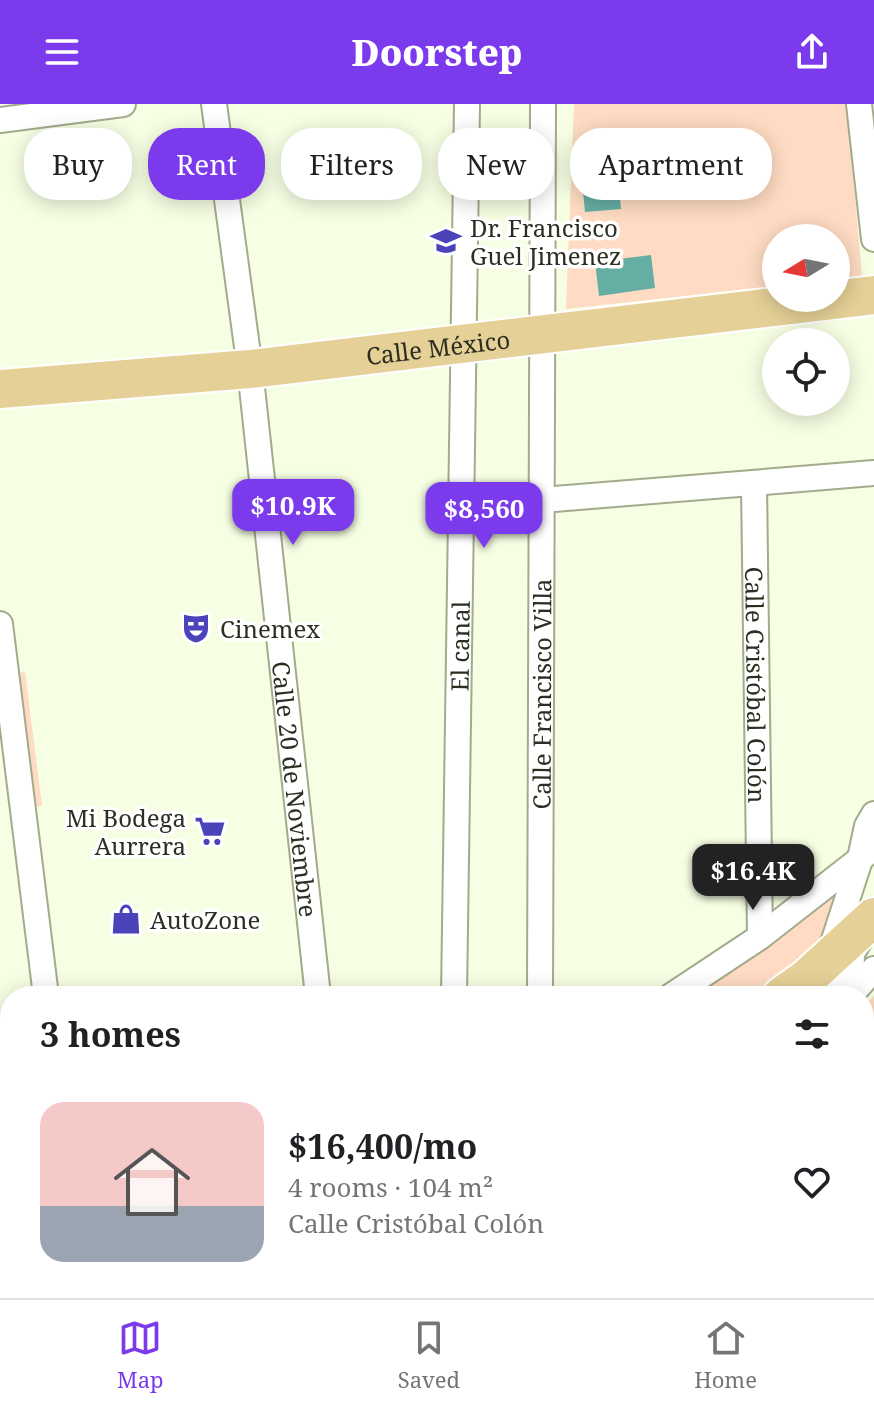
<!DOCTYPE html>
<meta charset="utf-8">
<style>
:root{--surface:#fff;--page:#f2f2f2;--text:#202124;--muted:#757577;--line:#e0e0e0;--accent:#7c3aed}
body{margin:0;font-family:"Noto Serif",serif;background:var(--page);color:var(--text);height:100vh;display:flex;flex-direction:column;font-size:30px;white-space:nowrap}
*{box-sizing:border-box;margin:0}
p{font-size:26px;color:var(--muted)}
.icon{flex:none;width:44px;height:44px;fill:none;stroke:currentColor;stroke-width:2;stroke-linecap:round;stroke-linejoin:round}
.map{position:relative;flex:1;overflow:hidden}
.details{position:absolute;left:0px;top:882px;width:874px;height:312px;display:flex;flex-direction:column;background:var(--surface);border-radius:32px 32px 0 0;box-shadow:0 4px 20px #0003}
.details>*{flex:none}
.hud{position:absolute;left:24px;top:24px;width:826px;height:72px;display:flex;gap:16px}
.needle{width:52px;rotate:260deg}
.fabs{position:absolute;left:762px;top:120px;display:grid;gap:16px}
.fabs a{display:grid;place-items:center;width:88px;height:88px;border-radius:50%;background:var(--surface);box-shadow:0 4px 20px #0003;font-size:40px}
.price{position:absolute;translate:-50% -68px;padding:0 18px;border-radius:16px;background:var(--accent);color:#fff;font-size:26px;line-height:52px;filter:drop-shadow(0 2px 4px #0008)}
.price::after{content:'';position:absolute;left:50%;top:48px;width:24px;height:18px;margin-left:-12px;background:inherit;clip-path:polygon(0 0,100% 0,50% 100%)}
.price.active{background:#222;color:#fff}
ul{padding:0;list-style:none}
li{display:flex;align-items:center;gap:24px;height:200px;padding:0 40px}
li span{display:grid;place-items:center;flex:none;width:224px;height:160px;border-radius:24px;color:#555}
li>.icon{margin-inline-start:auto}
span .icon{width:96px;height:96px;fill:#fffc;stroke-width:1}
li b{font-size:34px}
h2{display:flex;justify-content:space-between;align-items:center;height:96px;padding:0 40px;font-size:34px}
.pill{padding:0 28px;border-radius:32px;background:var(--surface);box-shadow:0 4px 20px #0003;font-size:28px;line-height:72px}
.pill.active{background:var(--accent);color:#fff}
header{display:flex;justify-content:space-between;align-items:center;height:104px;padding:0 40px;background:var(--accent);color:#fff;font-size:36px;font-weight:800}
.tab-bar{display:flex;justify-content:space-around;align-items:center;height:112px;border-top:2px solid var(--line);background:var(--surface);font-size:22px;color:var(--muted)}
.tab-bar a{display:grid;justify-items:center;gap:4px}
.tab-bar .active{color:var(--accent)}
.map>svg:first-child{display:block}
.built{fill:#eaf6cc}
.green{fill:#fedbc2}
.water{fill:#65aea4}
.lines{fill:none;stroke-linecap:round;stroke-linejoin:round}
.minor-casing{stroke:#a2ab8b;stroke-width:28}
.secondary-casing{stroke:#a2ab8b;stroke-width:38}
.primary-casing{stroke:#fff;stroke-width:42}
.minor{stroke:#fff;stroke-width:24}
.secondary{stroke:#fff;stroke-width:34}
.primary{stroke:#e5d097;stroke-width:38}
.labels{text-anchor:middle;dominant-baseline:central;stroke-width:7;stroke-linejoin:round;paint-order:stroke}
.poi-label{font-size:24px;fill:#2b2e21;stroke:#fff;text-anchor:start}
.street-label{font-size:24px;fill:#2b2e21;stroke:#fff}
</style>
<header><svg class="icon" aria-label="menu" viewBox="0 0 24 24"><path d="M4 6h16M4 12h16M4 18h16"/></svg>Doorstep<svg class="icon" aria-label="share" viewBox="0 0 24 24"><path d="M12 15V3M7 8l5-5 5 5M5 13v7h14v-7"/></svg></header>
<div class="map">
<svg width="874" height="1194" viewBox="0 0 874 1194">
<rect width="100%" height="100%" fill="#f6fee3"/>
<!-- built -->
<polygon class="built" points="440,1184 833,1184 835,1194 438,1194"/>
<!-- green -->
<g class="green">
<polygon points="574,0 847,0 862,172 836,175 836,134 776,134 776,182 566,205"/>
<polygon points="25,568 42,702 35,703 19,569"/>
<polygon points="836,782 824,836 761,892 681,892"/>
<polygon points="874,892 874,1011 864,947 864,901"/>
<rect x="600" y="1184" width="99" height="10"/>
</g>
<!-- water -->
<g class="water">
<polygon points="595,45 598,64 617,63 621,105 585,108 579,47"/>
<polygon points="651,151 655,184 599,192 595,158"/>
</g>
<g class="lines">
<!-- minor casing -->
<g class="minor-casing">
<g id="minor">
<path id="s1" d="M214,0l36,265 68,627"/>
<polyline points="859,0 874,135"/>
<polyline points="0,16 123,0"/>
<path id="s2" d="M754,379l6,454"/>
<polyline points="542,396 874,369"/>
<polyline points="0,520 46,892"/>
<polyline points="830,848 859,759 867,722 874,710"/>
<path id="s3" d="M454,892l13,-892"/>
<path id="s4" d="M540,892l3,-892"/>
<polyline points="671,892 760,833 874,744"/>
<polyline points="850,892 874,865"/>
<polyline points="32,1184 33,1194"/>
</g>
</g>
<!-- secondary casing -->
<g class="secondary-casing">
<g id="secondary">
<polyline points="846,892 847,848 861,825"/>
<polyline points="864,1017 874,1085"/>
<polyline points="864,1133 873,1194"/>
</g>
</g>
<!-- primary casing -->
<g class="primary-casing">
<g id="primary">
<path id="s5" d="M0,285l250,-20 624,-74"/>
<polyline points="782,892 806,875 874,813"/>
<polyline points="0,1112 10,1111"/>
</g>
</g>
<!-- minor -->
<use href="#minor" class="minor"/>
<!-- secondary -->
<use href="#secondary" class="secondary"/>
<!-- primary -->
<use href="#primary" class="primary"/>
</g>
<!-- icons -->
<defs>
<g id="school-bare" transform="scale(2.4)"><path d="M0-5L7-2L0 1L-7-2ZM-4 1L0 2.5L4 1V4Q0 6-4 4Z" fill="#4b43ba" stroke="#fff" stroke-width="2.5" paint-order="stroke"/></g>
<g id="theatre-bare" transform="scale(2.4)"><path d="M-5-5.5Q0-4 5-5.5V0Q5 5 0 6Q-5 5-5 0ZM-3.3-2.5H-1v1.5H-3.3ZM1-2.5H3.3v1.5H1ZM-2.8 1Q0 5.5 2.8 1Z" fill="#4b43ba" stroke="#fff" stroke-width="2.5" paint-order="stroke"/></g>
<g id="supermarket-bare" transform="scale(2.4)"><path d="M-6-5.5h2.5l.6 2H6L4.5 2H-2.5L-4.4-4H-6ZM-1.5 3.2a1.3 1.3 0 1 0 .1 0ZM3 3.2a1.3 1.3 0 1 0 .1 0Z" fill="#4b43ba" stroke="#fff" stroke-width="2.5" paint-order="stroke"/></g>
<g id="shop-bare" transform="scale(2.4)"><path d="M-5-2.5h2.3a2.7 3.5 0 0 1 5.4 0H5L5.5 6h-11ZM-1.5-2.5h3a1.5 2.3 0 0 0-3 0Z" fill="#4b43ba" stroke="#fff" stroke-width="2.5" paint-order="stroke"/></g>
</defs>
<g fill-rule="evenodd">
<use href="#school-bare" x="446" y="137"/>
<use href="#theatre-bare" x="196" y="524"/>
<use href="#supermarket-bare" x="210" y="727"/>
<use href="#shop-bare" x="126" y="815"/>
</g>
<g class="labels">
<!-- poi labels -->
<g class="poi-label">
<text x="470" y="123">Dr. Francisco<tspan x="470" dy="28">Guel Jimenez</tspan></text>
<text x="220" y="524">Cinemex</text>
<text x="186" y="713" text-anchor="end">Mi Bodega<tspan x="186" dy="28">Aurrera</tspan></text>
<text x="150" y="815">AutoZone</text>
</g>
<!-- street labels -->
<g class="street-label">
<text stroke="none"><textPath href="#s5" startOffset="440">Calle México</textPath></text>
<text stroke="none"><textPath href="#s3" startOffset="350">El canal</textPath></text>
<text stroke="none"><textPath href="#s2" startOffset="202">Calle Cristóbal Colón</textPath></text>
<text stroke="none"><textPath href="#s4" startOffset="302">Calle Francisco Villa</textPath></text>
<text stroke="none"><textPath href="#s1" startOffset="690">Calle 20 de Noviembre</textPath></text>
</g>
</g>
</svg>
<div class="fabs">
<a><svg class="needle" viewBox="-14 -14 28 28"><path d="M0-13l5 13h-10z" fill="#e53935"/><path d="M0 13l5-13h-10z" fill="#757577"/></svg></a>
<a><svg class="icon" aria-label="locate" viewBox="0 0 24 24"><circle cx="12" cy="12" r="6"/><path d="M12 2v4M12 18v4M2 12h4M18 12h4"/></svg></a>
</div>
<b class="price" style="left:293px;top:443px">$10.9K</b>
<b class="price" style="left:484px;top:446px">$8,560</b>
<b class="price active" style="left:753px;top:808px">$16.4K</b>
<div class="hud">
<a class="pill">Buy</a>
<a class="pill active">Rent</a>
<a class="pill">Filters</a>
<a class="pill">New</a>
<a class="pill">Apartment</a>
</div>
<section class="details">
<h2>3 homes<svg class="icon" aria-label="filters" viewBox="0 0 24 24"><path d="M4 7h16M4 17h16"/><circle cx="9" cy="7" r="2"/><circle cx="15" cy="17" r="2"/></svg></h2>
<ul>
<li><span style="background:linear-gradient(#f6c9c9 65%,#9aa5b1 0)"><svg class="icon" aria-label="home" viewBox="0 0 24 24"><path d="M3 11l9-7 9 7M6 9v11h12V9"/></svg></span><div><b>$16,400/mo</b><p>4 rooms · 104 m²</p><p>Calle Cristóbal Colón</p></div><svg class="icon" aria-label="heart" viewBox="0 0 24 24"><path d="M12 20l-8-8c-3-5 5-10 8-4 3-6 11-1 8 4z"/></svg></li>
</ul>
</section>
</div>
<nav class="tab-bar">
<a class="active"><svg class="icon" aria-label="map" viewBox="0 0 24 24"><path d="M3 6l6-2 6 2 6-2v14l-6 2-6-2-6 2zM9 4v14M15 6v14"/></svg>Map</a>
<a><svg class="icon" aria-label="saved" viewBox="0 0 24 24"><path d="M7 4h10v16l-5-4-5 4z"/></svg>Saved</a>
<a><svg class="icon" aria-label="home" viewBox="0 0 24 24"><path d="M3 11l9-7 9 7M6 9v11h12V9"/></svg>Home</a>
</nav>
